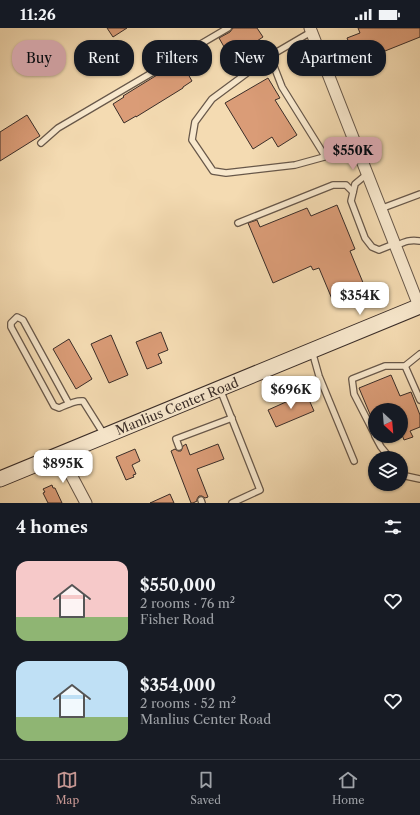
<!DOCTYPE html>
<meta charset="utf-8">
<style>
:root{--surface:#171b24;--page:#242831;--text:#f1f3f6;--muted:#9ea1a6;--line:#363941;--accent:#c59692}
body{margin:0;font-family:"Libre Caslon Text",serif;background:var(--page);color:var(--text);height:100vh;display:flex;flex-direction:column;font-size:15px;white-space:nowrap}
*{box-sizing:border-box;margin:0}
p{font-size:13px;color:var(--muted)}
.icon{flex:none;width:22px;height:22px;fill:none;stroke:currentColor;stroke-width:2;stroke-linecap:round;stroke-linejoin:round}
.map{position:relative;height:475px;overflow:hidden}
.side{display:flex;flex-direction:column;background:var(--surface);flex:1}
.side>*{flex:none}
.banner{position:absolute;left:12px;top:12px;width:396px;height:36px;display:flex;gap:8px}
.needle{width:26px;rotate:154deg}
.tools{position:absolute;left:368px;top:375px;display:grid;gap:8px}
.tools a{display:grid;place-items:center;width:40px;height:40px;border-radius:50%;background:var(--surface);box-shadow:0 1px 3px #0004;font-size:20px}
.price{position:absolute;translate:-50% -34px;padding:0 9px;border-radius:8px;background:#fff;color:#222;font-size:13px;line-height:26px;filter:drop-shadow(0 1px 2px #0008)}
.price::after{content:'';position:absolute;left:50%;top:24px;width:12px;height:9px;margin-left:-6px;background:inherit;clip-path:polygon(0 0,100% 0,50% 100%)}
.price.on{background:var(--accent);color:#111}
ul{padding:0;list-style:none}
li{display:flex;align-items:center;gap:12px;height:100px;padding:0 16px}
li span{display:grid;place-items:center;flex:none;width:112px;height:80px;border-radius:12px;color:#555}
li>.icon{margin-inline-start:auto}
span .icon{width:48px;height:48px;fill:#fffc;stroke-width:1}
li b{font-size:17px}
h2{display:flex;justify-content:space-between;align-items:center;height:48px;padding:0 16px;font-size:17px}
.tag{padding:0 14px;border-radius:16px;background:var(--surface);box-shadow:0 1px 3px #0004;font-size:14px;line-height:36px}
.tag.on{background:var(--accent);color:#111}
.status{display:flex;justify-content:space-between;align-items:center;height:28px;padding:0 20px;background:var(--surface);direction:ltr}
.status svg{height:11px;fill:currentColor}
.tabs{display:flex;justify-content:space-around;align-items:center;height:56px;border-top:1px solid var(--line);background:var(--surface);font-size:11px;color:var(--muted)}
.tabs a{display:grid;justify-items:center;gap:2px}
.tabs .on{color:var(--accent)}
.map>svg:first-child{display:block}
.building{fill:#da9c77;stroke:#3a2d28}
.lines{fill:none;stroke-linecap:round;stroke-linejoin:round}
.service-casing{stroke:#68584a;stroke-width:8}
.minor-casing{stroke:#68584a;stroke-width:13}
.secondary-casing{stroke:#3a2d28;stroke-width:17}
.service{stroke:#f8e8cd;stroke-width:5.5}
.minor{stroke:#f8e8cd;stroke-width:11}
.secondary{stroke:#f8e8cd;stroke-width:15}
.labels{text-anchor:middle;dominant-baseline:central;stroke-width:3;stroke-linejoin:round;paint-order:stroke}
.street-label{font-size:13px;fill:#3a2d28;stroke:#f8e8cd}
</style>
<div class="status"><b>11:26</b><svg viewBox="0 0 49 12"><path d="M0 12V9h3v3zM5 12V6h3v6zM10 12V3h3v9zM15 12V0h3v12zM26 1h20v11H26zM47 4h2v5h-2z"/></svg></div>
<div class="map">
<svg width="420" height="475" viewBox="0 0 420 475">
<rect width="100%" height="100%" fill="#f4dbb2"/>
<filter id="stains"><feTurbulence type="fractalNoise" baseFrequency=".005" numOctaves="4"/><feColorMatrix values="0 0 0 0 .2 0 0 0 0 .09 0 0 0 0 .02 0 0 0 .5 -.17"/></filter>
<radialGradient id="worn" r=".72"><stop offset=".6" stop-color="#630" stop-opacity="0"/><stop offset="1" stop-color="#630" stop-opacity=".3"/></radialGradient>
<!-- building -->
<g class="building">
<polygon points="107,0 127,0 113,9"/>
<polygon points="233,0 257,0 263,9 254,15 255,16 231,31 219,10 230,4"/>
<polygon points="358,0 420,0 420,9 370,29 369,27 356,32 347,10 360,5"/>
<polygon points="181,34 192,53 183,59 183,60 136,89 136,88 124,95 113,76 124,69 123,68 162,44 171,39 172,40"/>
<polygon points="268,50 280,70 275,72 297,107 278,119 272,109 253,121 225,75"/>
<polygon points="27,87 40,108 0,133 0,104"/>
<polygon points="337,177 355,221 350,223 364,257 332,271 319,240 313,242 311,238 273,255 248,195 257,192 260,199 307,180 311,188"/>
<polygon points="161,304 168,322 158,326 162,335 147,341 136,314"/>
<polygon points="111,307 128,347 109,355 91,316"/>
<polygon points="69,311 92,351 76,361 53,321"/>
<polygon points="391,347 400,368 411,364 420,387 420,399 410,403 413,409 404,412 401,404 401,382 375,382 375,398 359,360"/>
<polygon points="306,365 314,383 276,399 268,382"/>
<polygon points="186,416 190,427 218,416 224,431 197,441 208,469 205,470 202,468 199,468 197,471 197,473 193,475 191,475 171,423 175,421 178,423 181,423 183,418"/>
<polygon points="135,421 140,433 132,437 136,446 133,447 134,449 126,452 116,429"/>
<polygon points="52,457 53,460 55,460 62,475 48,475 43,465 45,464 43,461"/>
<polygon points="170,466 174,475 150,475"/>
</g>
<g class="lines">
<!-- service casing -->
<g class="service-casing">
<g id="service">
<polyline points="311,4 270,28 212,71 195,94 192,112 213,143 226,145 295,137 357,120"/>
<polyline points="270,28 282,59 325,128"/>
<polyline points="41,115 58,100 228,0"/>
<polyline points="367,146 355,156 351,173 365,210 372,219 379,222 394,216"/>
<polyline points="380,181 420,166"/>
<polyline points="238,195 333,157 346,157 353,164"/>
<path d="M395,218c9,-4 15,-7 25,-5"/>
<polyline points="312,323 319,348 354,433"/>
<polyline points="405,338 420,372"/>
<polyline points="220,361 260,462 232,475"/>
<path d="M69,376l-46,-84 -6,-3 -6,6v4l43,79 5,2c7,-3 16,-8 24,-7l22,35"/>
<polyline points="375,407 354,366 352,351 385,338 405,338 420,326"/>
<polyline points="375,408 381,419 390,430"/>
<polyline points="179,419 176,411 232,390"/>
<polyline points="401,447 420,451"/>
<polyline points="201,472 202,475"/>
</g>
</g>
<!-- minor casing -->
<g class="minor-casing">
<g id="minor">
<polyline points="310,0 419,278"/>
<polyline points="60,426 86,475"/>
</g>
</g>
<!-- secondary casing -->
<g class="secondary-casing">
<polyline id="secondary" points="0,451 420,278"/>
</g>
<!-- service -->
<use href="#service" class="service"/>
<!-- minor -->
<use href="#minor" class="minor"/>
<!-- secondary -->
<use href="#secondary" class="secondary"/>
</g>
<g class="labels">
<!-- street labels -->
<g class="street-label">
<text transform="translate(177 378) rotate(-22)">Manlius Center Road</text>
</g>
</g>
<rect width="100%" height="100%" filter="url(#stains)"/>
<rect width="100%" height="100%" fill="url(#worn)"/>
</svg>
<div class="tools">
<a><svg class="needle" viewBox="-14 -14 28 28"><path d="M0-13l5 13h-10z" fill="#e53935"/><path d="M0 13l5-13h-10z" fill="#9ea1a6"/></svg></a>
<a><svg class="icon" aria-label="layers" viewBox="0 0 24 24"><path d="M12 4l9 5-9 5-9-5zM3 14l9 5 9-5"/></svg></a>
</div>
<b class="price on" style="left:353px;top:143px">$550K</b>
<b class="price" style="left:360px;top:288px">$354K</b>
<b class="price" style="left:291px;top:382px">$696K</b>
<b class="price" style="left:63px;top:456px">$895K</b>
<div class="banner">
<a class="tag on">Buy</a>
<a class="tag">Rent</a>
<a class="tag">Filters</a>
<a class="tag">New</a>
<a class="tag">Apartment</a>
</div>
</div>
<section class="side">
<h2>4 homes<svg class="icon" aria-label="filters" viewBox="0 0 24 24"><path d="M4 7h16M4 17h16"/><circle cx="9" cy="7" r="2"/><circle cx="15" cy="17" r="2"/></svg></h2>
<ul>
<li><span style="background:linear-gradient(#f6c9c9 70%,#8fb573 0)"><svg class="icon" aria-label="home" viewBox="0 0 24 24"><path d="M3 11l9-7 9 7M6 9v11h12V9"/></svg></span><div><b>$550,000</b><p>2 rooms · 76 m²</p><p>Fisher Road</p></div><svg class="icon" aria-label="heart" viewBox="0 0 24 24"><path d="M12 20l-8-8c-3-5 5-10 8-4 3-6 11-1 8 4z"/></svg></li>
<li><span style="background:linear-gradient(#bfe0f5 70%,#8fb573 0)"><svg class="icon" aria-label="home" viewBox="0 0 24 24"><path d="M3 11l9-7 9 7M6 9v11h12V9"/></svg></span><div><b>$354,000</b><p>2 rooms · 52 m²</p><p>Manlius Center Road</p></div><svg class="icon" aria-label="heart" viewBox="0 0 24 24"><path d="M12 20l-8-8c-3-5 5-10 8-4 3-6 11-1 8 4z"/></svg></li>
</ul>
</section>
<nav class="tabs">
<a class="on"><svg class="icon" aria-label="map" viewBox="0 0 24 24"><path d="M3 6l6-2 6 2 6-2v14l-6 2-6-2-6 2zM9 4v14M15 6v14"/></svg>Map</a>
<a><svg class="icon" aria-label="saved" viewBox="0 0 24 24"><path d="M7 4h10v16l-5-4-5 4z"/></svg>Saved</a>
<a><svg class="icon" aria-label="home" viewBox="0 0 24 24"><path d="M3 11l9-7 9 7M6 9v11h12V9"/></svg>Home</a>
</nav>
